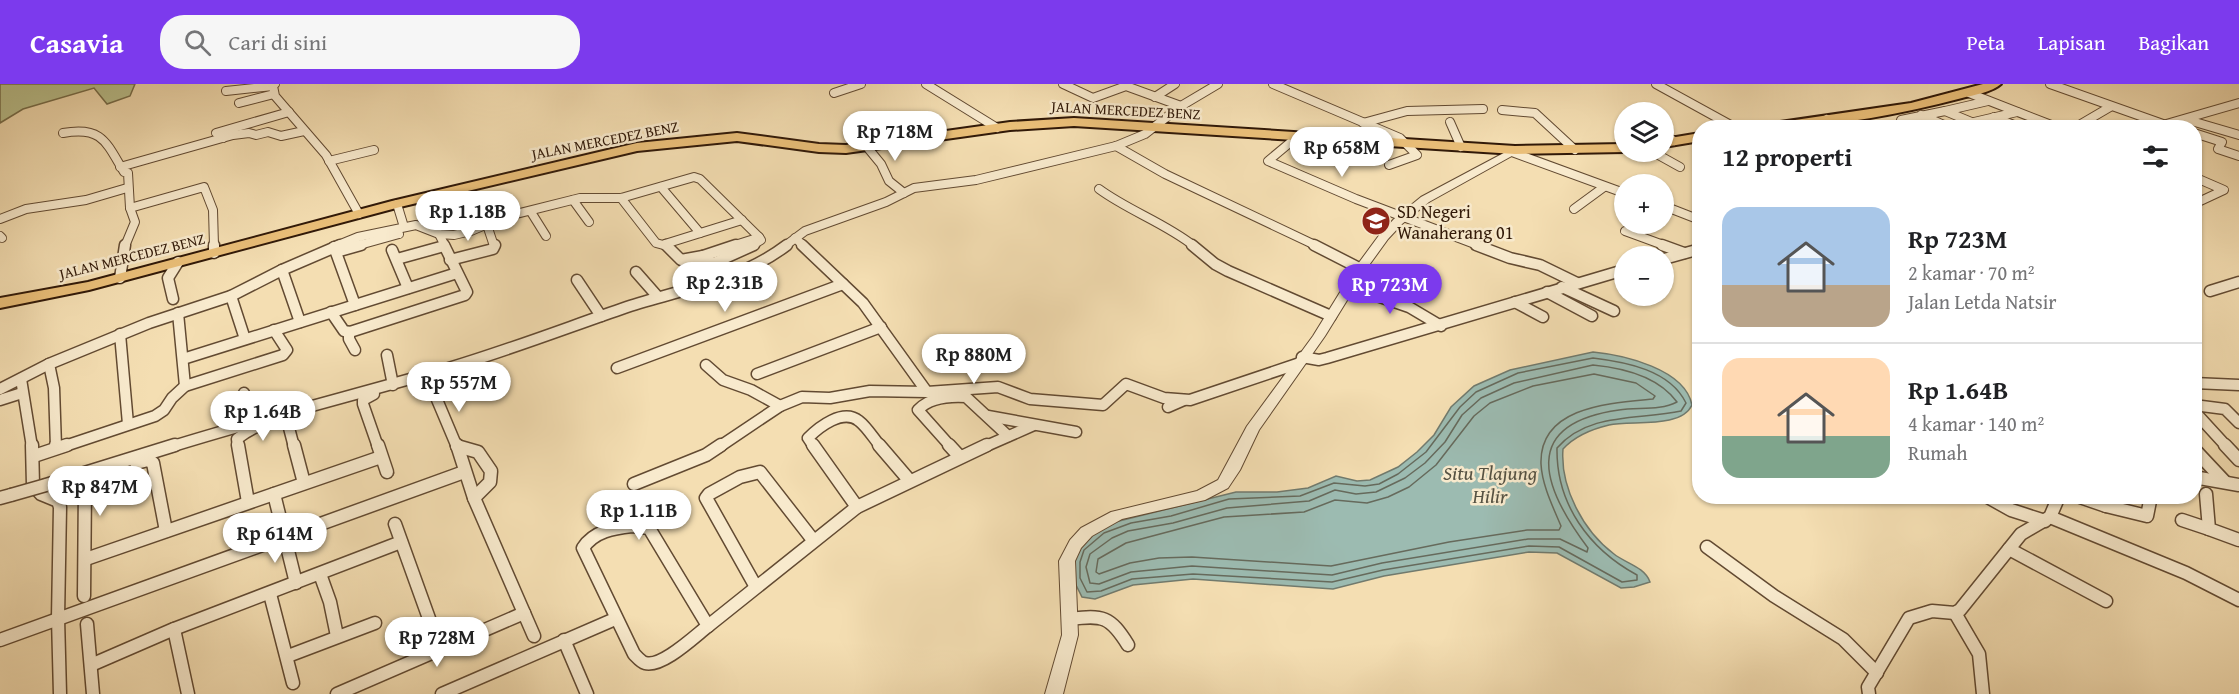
<!DOCTYPE html>
<html lang="id">
<meta charset="utf-8">
<style>
:root{--surface:#fff;--page:#f6f6f6;--text:#202124;--muted:#757577;--line:#e0e0e0;--accent:#7c3aed}
body{margin:0;font-family:"Gentium Book Plus",serif;background:var(--page);color:var(--text);height:100vh;display:flex;flex-direction:column;font-size:22px;white-space:nowrap}
*{box-sizing:border-box;margin:0}
p{font-size:20px;color:var(--muted)}
.icon{flex:none;width:33px;height:33px;fill:none;stroke:currentColor;stroke-width:2;stroke-linecap:round;stroke-linejoin:round}
.map{position:relative;flex:1;overflow:hidden}
.side{position:absolute;left:1692px;top:36px;width:510px;height:384px;display:flex;flex-direction:column;background:var(--surface);border-radius:24px;box-shadow:0 2px 4px #0004}
.side>*{flex:none}
.controls{position:absolute;left:1614px;top:18px;display:grid;gap:12px}
.controls a{display:grid;place-items:center;width:60px;height:60px;border-radius:50%;background:var(--surface);box-shadow:0 2px 4px #0004;font-size:30px}
.price{position:absolute;translate:-50% -51px;padding:0 14px;border-radius:21px;background:#fff;color:#222;font-size:20px;line-height:39px;filter:drop-shadow(0 2px 3px #0008)}
.price::after{content:'';position:absolute;left:50%;top:36px;width:18px;height:14px;margin-left:-9px;background:inherit;clip-path:polygon(0 0,100% 0,50% 100%)}
.price.selected{background:var(--accent);color:#fff}
ul{padding:0;list-style:none}
li{display:flex;align-items:center;gap:18px;height:150px;padding:0 30px}
li+li{border-top:2px solid var(--line)}
li span{display:grid;place-items:center;flex:none;width:168px;height:120px;border-radius:18px;color:#555}
li>.icon{margin-inline-start:auto}
span .icon{width:72px;height:72px;fill:#fffc;stroke-width:1}
li b{font-size:26px}
h2{display:flex;justify-content:space-between;align-items:center;height:72px;padding:0 30px;font-size:26px}
header{display:flex;align-items:center;gap:36px;box-sizing:border-box;height:84px;padding:0 30px;background:var(--accent);color:#fff}
header strong{font-size:28px}
nav{display:flex;gap:33px;margin-inline-start:auto;font-size:21px}
.search{width:420px;height:54px;background:var(--page);display:flex;align-items:center;gap:15px;box-sizing:border-box;padding:0 21px;border-radius:24px;color:var(--muted);font-size:22px}
.map>svg:first-child{display:block}
.green{fill:#bac18d;stroke:#766d4a;stroke-width:1.5}
.water{fill:#9cbbb1;stroke:#717a6d;stroke-width:1.5}
.lines{fill:none;stroke-linecap:round;stroke-linejoin:round}
.shore{stroke:#666a5c;stroke-width:1.5}
.minor-far2-casing{stroke:#624a32;stroke-width:10}
.minor-far1-casing{stroke:#624a32;stroke-width:13}
.minor-casing{stroke:#624a32;stroke-width:15}
.tertiary-casing{stroke:#624a32;stroke-width:2}
.primary-casing{stroke:#311908;stroke-width:4}
.minor-far2{stroke:#f8eacd;stroke-width:8}
.minor-far1{stroke:#f8eacd;stroke-width:10}
.minor{stroke:#f8eacd;stroke-width:12}
.tertiary{fill:#f8eacd;fill-rule:evenodd}
.primary{fill:#eabf79;fill-rule:evenodd}
.minor-bridge-casing{stroke:#624a32;stroke-width:15;stroke-linecap:butt}
.minor-bridge{stroke:#f8eacd;stroke-width:12}
.labels{text-anchor:middle;dominant-baseline:central;stroke-width:5;stroke-linejoin:round;paint-order:stroke}
.far-street-label{font-size:15px;fill:#311908;stroke:#f8eacd}
.poi-label{font-size:18px;fill:#311908;stroke:#f8eacd;text-anchor:start}
.water-label{font-size:20px;font-style:italic;fill:#565243;stroke:#f8eacd}
</style>
<header>
<strong>Casavia</strong>
<div class="search"><svg class="icon" aria-label="search" viewBox="0 0 24 24"><circle cx="10" cy="10" r="6"/><path d="M15 15l6 6"/></svg>Cari di sini</div>
<nav><a>Peta</a><a>Lapisan</a><a>Bagikan</a></nav>
</header>
<div class="map">
<svg width="2239" height="610" viewBox="0 0 2239 610">
<rect width="100%" height="100%" fill="#f4deb2"/>
<filter id="stains"><feTurbulence type="fractalNoise" baseFrequency=".00333" numOctaves="4"/><feColorMatrix values="0 0 0 0 .2 0 0 0 0 .09 0 0 0 0 .02 0 0 0 .5 -.17"/></filter>
<radialGradient id="worn" r=".72"><stop offset=".6" stop-color="#630" stop-opacity="0"/><stop offset="1" stop-color="#630" stop-opacity=".3"/></radialGradient>
<!-- green -->
<polygon class="green" points="0,0 135,0 130,12 107,20 94,4 23,25 0,39"/>
<!-- water -->
<path class="water" d="M1593,268c31,3 92,17 99,53 -11,24 -60,15 -83,20 -17,4 -35,12 -46,24 -3,38 20,82 51,105 11,9 31,13 36,28l-16,5 -13,1 -64,-35 -28,-1 -145,24 -51,13 -140,-10 -60,6 -38,14 -13,-2 -9,-18 2,-23 12,-18 28,-16 121,-30h41l31,-4 28,-12 21,5 13,-1 28,-13 19,-15 17,-17 17,-28 23,-21 36,-16z"/>
<g class="lines">
<!-- shore -->
<g class="shore">
<path d="M1593,274c33,4 77,12 93,45l-5,8c-43,9 -93,1 -124,37 -1,56 32,101 80,127v5l-15,2 -63,-35 -30,-1 -146,24 -51,12 -139,-8 -61,5 -31,12 -14,1 -7,-14v-16l4,-12 20,-17 27,-10 40,-7 58,-17 71,-3 34,-13 31,3 14,-2 19,-10 28,-22 34,-45 16,-15 42,-19z"/>
<path d="M1593,281c31,3 65,11 84,37 -17,9 -39,5 -58,8 -100,14 -77,77 -31,138l-1,4 -27,-13h-32l-146,24 -50,12 -140,-9 -61,6 -32,12 -9,-1 -4,-16 4,-13 22,-16 16,-7 45,-8 54,-15 82,-7 26,-11 21,4 20,-2 29,-14 20,-15 20,-21 17,-27 19,-17 33,-15z"/>
<path d="M1594,290l42,9 19,13 -2,3c-42,4 -114,7 -112,65 1,21 12,43 20,62l-2,4h-32l-78,12 -118,24 -139,-9 -33,1 -29,5 -31,11 -3,-2 2,-13 28,-16 98,-26 80,-5 31,-12 32,3 21,-6 21,-10 27,-22 38,-49 16,-13 43,-17z"/>
</g>
<!-- minor-far2 casing -->
<g class="minor-far2-casing">
<g id="minor-far2">
<polyline points="275,0 273,2 275,12 326,71 359,130"/>
<polyline points="926,0 997,44"/>
<polyline points="1063,0 1093,14 1126,2 1181,22"/>
<polyline points="1273,0 1400,54 1417,71 1389,81"/>
<polyline points="1656,0 1736,44"/>
<polyline points="2050,0 2163,40"/>
<polyline points="226,7 273,2"/>
<polyline points="834,9 861,0"/>
<polyline points="1969,9 2059,44"/>
<polyline points="1155,13 1175,0"/>
<polyline points="239,19 274,10"/>
<polyline points="1502,26 1535,29 1575,66"/>
<polyline points="1635,26 1639,28"/>
<polyline points="1921,31 1951,44"/>
<polyline points="1994,33 2021,44"/>
<polyline points="1827,35 1848,44"/>
<polyline points="2188,36 2239,51"/>
<polyline points="1450,38 1461,63"/>
<polyline points="1974,38 2017,28"/>
<polyline points="1363,39 1407,27 1483,25"/>
<polyline points="2081,40 2110,23"/>
<polyline points="2156,43 2239,19"/>
<polyline points="1917,44 1901,36 1945,27"/>
<polyline points="1986,44 1945,27 1988,17"/>
<path d="M63,49c39,-7 43,9 61,39l4,1 2,35 5,14 -10,24"/>
<polyline points="2194,49 2222,58 2218,65 2239,72"/>
<polyline points="1664,50 1674,57"/>
<polyline points="1298,52 1268,77 1356,115 1480,162"/>
<polyline points="223,54 216,49 289,28"/>
<polyline points="1116,62 1165,90 1317,162"/>
<polyline points="867,63 881,80 889,97 904,109"/>
<polyline points="1512,68 1624,109"/>
<polyline points="1653,68 1680,83"/>
<polyline points="329,77 374,66"/>
<polyline points="120,83 233,51 249,49 256,51 268,48 281,52 304,47"/>
<polyline points="2194,93 2224,106 2194,120"/>
<polyline points="661,103 700,149"/>
<path d="M1099,105c30,22 66,34 95,57"/>
<polyline points="621,114 656,159 667,162"/>
<polyline points="573,116 589,138"/>
<polyline points="397,120 404,143"/>
<polyline points="1664,122 1700,136"/>
<polyline points="130,124 204,103 213,126 214,162"/>
<polyline points="1574,125 1604,103"/>
<polyline points="531,128 546,152"/>
<polyline points="0,135 26,125 86,116 127,104"/>
<polyline points="487,141 494,162"/>
<polyline points="1625,147 1666,162"/>
<polyline points="439,150 445,162"/>
<polyline points="0,152 2,154"/>
<polyline points="795,154 804,162"/>
<polyline points="665,160 742,136"/>
<polyline points="336,162 358,153 416,141 439,150 454,151 471,147 504,133 580,114 621,114 694,93 700,95 759,153"/>
<polyline points="356,162 399,150"/>
<polyline points="732,162 754,155"/>
<polyline points="751,162 761,156 759,153"/>
<polyline points="785,162 805,147 886,118 914,104 976,96 1116,62 1145,50 1181,22 1218,0"/>
</g>
</g>
<!-- minor-far1 casing -->
<g class="minor-far1-casing">
<g id="minor-far1">
<polyline points="214,161 214,169"/>
<polyline points="666,161 681,176 703,172 707,177 714,179 754,161"/>
<polyline points="802,161 863,219 927,308"/>
<polyline points="1192,161 1215,180 1228,187 1331,232"/>
<polyline points="1314,161 1359,184"/>
<polyline points="1476,161 1510,174 1540,181 1577,199"/>
<polyline points="1662,161 1684,169"/>
<polyline points="334,163 355,221"/>
<polyline points="392,166 408,204"/>
<polyline points="336,168 361,161"/>
<polyline points="703,172 736,161"/>
<polyline points="397,175 444,162"/>
<polyline points="1664,175 1700,165"/>
<polyline points="450,176 493,165 495,161"/>
<polyline points="282,186 300,238"/>
<polyline points="636,188 658,213"/>
<polyline points="120,194 125,161"/>
<polyline points="577,196 601,232"/>
<polyline points="1348,202 1409,223 1441,242"/>
<polyline points="1562,203 1614,227"/>
<polyline points="2210,207 2239,198"/>
<polyline points="1547,208 1592,232"/>
<polyline points="231,212 245,255"/>
<polyline points="173,215 168,194 178,178"/>
<polyline points="1515,218 1543,233"/>
<polyline points="331,228 344,247 350,248 465,211 467,208 444,161"/>
<polyline points="178,229 185,302"/>
<polyline points="349,248 349,255 355,266"/>
<polyline points="120,250 128,340"/>
<polyline points="387,271 393,301"/>
<polyline points="1302,273 1319,276 1327,274 1624,186"/>
<polyline points="183,275 457,189"/>
<polyline points="706,281 723,296 751,306 780,322"/>
<polyline points="617,284 843,200"/>
<polyline points="757,290 881,243"/>
<polyline points="21,295 32,363"/>
<polyline points="417,296 430,299 457,363"/>
<polyline points="2194,299 2239,301"/>
<polyline points="0,305 49,280"/>
<polyline points="244,309 247,339"/>
<polyline points="374,310 363,316 363,320 378,363"/>
<polyline points="0,316 22,309"/>
<polyline points="2194,321 2225,325 2239,339"/>
<polyline points="1168,323 1184,316"/>
<polyline points="2194,327 2227,363"/>
<polyline points="988,332 1076,348"/>
<polyline points="56,363 54,304 49,280 149,239 231,212 282,186 340,161"/>
<polyline points="62,363 155,332 164,326 172,314 185,302 283,271 287,266 274,246"/>
<path d="M170,363c90,-28 181,-51 272,-77 62,-18 124,-42 185,-63 55,-18 113,-26 160,-62"/>
<path d="M238,363l-1,-8c14,-11 33,-20 51,-15l6,23"/>
<polyline points="719,363 780,322 802,313 830,314 870,307 927,308 998,303 1030,315 1103,321 1126,300 1164,314 1190,316 1297,280"/>
<path d="M814,363l-6,-9c11,-11 35,-30 51,-17 8,6 15,18 22,26"/>
<path d="M951,363l-33,-37c12,-13 31,-14 48,-13l42,39"/>
<polyline points="984,363 1034,341"/>
</g>
</g>
<!-- minor casing -->
<g class="minor-casing">
<g id="minor">
<polyline points="32,361 33,401 41,410 58,417 60,423 58,534 60,610"/>
<polyline points="56,361 56,364"/>
<polyline points="238,361 248,418"/>
<polyline points="294,361 304,399"/>
<polyline points="378,361 387,388"/>
<polyline points="457,361 474,414 534,552"/>
<polyline points="813,361 857,423"/>
<polyline points="879,361 909,396"/>
<polyline points="949,361 960,373"/>
<polyline points="2225,361 2239,376"/>
<polyline points="457,362 478,368 491,387 490,398 474,414"/>
<polyline points="2194,365 2225,398"/>
<polyline points="34,372 67,361"/>
<polyline points="136,379 148,376 153,379 166,447"/>
<polyline points="2194,393 2239,401"/>
<polyline points="634,400 706,371 721,361"/>
<polyline points="46,401 175,361"/>
<polyline points="274,410 296,499"/>
<polyline points="2206,410 2209,445 2239,456"/>
<polyline points="1986,412 2011,426 2045,437"/>
<polyline points="2077,412 2106,422 2107,412"/>
<polyline points="0,414 11,411"/>
<polyline points="2106,422 2147,432 2151,412"/>
<polyline points="2050,433 2186,489 2239,516"/>
<polyline points="2182,436 2209,445"/>
<polyline points="395,440 440,565"/>
<path d="M632,442l17,2 59,98c-13,10 -46,42 -63,37 -4,-1 -8,-6 -11,-9l-51,-106c11,-17 31,-20 49,-22z"/>
<polyline points="1707,463 1774,512 1843,555 1877,589"/>
<polyline points="2009,465 2106,517"/>
<polyline points="86,475 381,373"/>
<polyline points="320,490 330,518 337,552"/>
<polyline points="756,503 706,414 709,410 740,393 760,388 813,456"/>
<polyline points="270,510 293,599"/>
<polyline points="84,512 85,401 89,395 104,389"/>
<polyline points="1955,529 1979,570 1983,610"/>
<path d="M1070,535c33,-4 40,-3 58,26"/>
<polyline points="87,540 93,610"/>
<polyline points="708,542 857,423 987,361"/>
<polyline points="174,545 188,610"/>
<polyline points="0,556 464,388"/>
<polyline points="564,556 587,610"/>
<polyline points="288,572 375,539"/>
<polyline points="91,581 174,545 401,458"/>
<polyline points="337,610 524,529"/>
<polyline points="442,610 615,535"/>
<polyline points="1869,610 1868,603 1909,534 1932,527 1955,529 1960,526 2021,450 2050,433 2059,412"/>
</g>
</g>
<!-- tertiary casing -->
<g class="tertiary-casing">
<polygon id="tertiary" points="1515,63 1520,66 1519,68 1429,118 1402,140 1388,155 1367,184 1325,252 1259,346 1240,386 1228,404 1205,416 1122,435 1092,452 1081,464 1075,477 1078,551 1063,610 1045,610 1062,551 1059,477 1070,456 1081,444 1111,428 1197,407 1218,396 1247,342 1313,252 1355,184 1380,150 1394,135 1421,113"/>
</g>
<!-- primary casing -->
<g class="primary-casing">
<g id="primary">
<path d="M1983,0h18c-9,8 -27,11 -39,14 -65,17 -133,30 -201,30l6,-4 144,-21z"/>
<polygon points="1074,34 1515,62 1624,60 1625,68 1515,70 1074,42 1010,46 846,69 819,68 737,57 637,67 400,123 89,206 0,224 0,214 88,198 392,117 637,59 737,49 819,60 846,61 1010,38"/>
<polygon points="1700,49 1700,57 1664,63 1664,55"/>
</g>
</g>
<!-- minor-far2 -->
<use href="#minor-far2" class="minor-far2"/>
<!-- minor-far1 -->
<use href="#minor-far1" class="minor-far1"/>
<!-- minor -->
<use href="#minor" class="minor"/>
<!-- tertiary -->
<use href="#tertiary" class="tertiary"/>
<!-- primary -->
<use href="#primary" class="primary"/>
<!-- minor-bridge casing -->
<g class="minor-bridge-casing">
<polyline id="minor-bridge" points="11,411 46,401"/>
</g>
<!-- minor-bridge -->
<use href="#minor-bridge" class="minor-bridge"/>
</g>
<!-- icons -->
<defs>
<g id="school-disc" transform="scale(1.5)"><circle r="9.5" fill="#8f2418" stroke="#f8eacd"/><path d="M0-5L7-2L0 1L-7-2ZM-4 1L0 2.5L4 1V4Q0 6-4 4Z" fill="#fff"/></g>
</defs>
<g fill-rule="evenodd">
<use href="#school-disc" x="1376" y="137"/>
</g>
<g class="labels">
<!-- far-street labels -->
<g class="far-street-label">
<text transform="translate(1126 26) rotate(3)">JALAN MERCEDEZ BENZ</text>
<text transform="translate(605 56) rotate(-11)">JALAN MERCEDEZ BENZ</text>
<text transform="translate(132 172) rotate(-14)">JALAN MERCEDEZ BENZ</text>
</g>
<!-- poi labels -->
<g class="poi-label">
<text x="1397" y="127">SD Negeri<tspan x="1397" dy="21">Wanaherang 01</tspan></text>
</g>
<!-- water labels -->
<g class="water-label">
<text x="1490" y="388">Situ Tlajung<tspan x="1490" dy="23">Hilir</tspan></text>
</g>
</g>
<rect width="100%" height="100%" filter="url(#stains)"/>
<rect width="100%" height="100%" fill="url(#worn)"/>
</svg>
<div class="controls">
<a><svg class="icon" aria-label="layers" viewBox="0 0 24 24"><path d="M12 4l9 5-9 5-9-5zM3 14l9 5 9-5"/></svg></a>
<a>+</a>
<a>−</a>
</div>
<b class="price" style="left:895px;top:78px">Rp 718M</b>
<b class="price" style="left:1342px;top:94px">Rp 658M</b>
<b class="price" style="left:468px;top:158px">Rp 1.18B</b>
<b class="price" style="left:725px;top:229px">Rp 2.31B</b>
<b class="price selected" style="left:1390px;top:231px">Rp 723M</b>
<b class="price" style="left:974px;top:301px">Rp 880M</b>
<b class="price" style="left:459px;top:329px">Rp 557M</b>
<b class="price" style="left:263px;top:358px">Rp 1.64B</b>
<b class="price" style="left:100px;top:433px">Rp 847M</b>
<b class="price" style="left:639px;top:457px">Rp 1.11B</b>
<b class="price" style="left:275px;top:480px">Rp 614M</b>
<b class="price" style="left:437px;top:584px">Rp 728M</b>
<section class="side">
<h2>12 properti<svg class="icon" aria-label="filters" viewBox="0 0 24 24"><path d="M4 7h16M4 17h16"/><circle cx="9" cy="7" r="2"/><circle cx="15" cy="17" r="2"/></svg></h2>
<ul>
<li><span style="background:linear-gradient(#a9c7e8 65%,#b9a48a 0)"><svg class="icon" aria-label="home" viewBox="0 0 24 24"><path d="M3 11l9-7 9 7M6 9v11h12V9"/></svg></span><div><b>Rp 723M</b><p>2 kamar · 70 m²</p><p>Jalan Letda Natsir</p></div></li>
<li><span style="background:linear-gradient(#ffd9b3 65%,#7fa58c 0)"><svg class="icon" aria-label="home" viewBox="0 0 24 24"><path d="M3 11l9-7 9 7M6 9v11h12V9"/></svg></span><div><b>Rp 1.64B</b><p>4 kamar · 140 m²</p><p>Rumah</p></div></li>
</ul>
</section>
</div>
